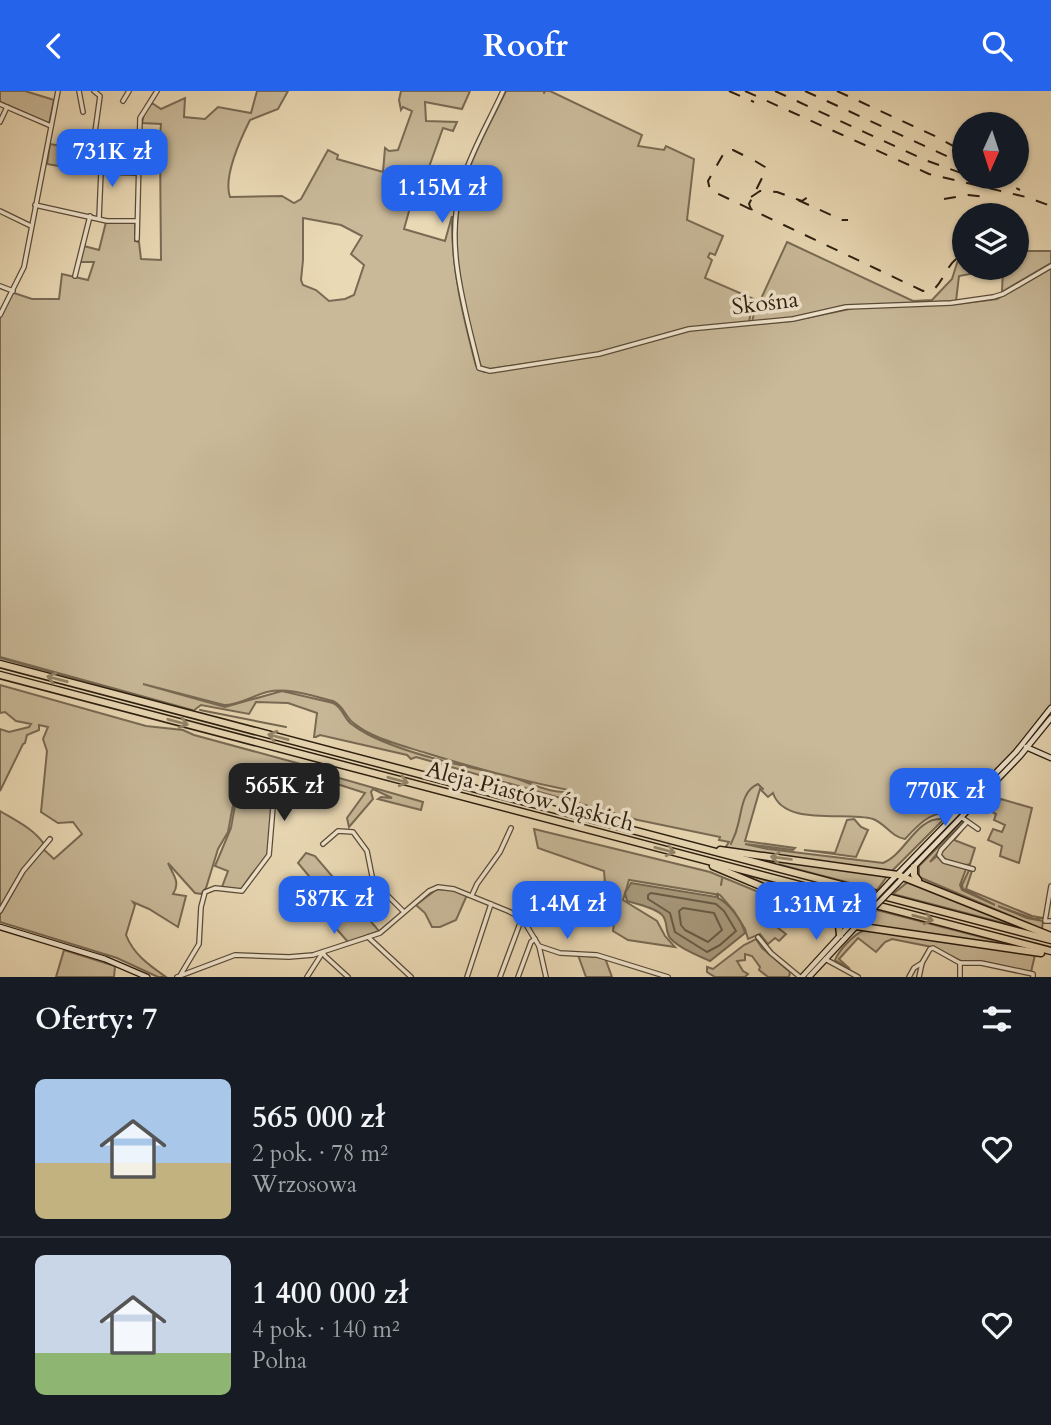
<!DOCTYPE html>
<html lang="pl">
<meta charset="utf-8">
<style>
:root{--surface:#171b24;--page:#242831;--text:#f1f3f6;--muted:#9ea1a6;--line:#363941;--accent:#2563eb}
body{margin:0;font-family:Cardo,serif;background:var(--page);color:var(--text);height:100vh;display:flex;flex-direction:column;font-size:26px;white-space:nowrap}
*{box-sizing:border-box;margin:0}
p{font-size:23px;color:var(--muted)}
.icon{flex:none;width:38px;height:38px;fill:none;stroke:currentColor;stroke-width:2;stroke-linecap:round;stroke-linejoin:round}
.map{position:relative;height:886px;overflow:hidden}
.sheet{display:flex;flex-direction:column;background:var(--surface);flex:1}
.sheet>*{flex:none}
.needle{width:46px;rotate:183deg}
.fabs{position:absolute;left:952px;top:21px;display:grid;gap:14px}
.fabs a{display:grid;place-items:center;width:77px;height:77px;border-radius:50%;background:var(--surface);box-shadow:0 2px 5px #0004;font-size:35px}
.price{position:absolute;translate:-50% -60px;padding:0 16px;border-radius:14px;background:var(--accent);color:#fff;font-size:23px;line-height:46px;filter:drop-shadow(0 2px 4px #0008)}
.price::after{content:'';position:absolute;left:50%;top:42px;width:21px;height:16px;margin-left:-10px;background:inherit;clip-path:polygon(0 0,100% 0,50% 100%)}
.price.on{background:#222;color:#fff}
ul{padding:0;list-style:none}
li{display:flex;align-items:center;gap:21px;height:175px;padding:0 35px}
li+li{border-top:2px solid var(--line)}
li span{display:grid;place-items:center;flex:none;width:196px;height:140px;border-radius:10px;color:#555}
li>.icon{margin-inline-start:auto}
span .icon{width:84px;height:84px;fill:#fffc;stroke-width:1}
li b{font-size:30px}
h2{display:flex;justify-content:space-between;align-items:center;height:84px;padding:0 35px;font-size:30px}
header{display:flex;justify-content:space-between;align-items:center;height:91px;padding:0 35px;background:var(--accent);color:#fff;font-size:32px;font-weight:700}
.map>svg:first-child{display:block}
.green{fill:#c9b999;stroke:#796a54;stroke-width:2;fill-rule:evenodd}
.water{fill:#a8997c;stroke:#756750;stroke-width:2}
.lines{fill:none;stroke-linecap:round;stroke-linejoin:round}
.shore{stroke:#685a45;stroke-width:2}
.stream{stroke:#756750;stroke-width:2}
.street-casing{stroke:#594b38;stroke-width:6}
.secondary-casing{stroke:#291c0e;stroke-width:7}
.highway-casing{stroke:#291c0e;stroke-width:9}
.street{stroke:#f1e6cf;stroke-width:3.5}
.secondary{stroke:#f1e6cf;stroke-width:4.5}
.highway{stroke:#ead9b5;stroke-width:6}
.rail{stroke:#291c0e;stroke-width:2;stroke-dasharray:12 12;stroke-linecap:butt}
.secondary-bridge-casing{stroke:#291c0e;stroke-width:7;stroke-linecap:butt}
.secondary-bridge{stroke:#f1e6cf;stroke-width:4.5}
.oneway{stroke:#93846a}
.labels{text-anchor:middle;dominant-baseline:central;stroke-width:7;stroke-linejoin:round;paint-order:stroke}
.street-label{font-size:23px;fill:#291c0e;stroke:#f1e6cf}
</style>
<header><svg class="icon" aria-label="back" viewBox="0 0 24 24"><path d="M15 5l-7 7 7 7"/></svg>Roofr<svg class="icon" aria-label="search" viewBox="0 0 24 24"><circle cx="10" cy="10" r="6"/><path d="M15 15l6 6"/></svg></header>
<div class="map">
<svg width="1051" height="886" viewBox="0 0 1051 886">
<rect width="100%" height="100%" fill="#ead9b5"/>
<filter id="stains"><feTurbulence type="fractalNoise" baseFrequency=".00286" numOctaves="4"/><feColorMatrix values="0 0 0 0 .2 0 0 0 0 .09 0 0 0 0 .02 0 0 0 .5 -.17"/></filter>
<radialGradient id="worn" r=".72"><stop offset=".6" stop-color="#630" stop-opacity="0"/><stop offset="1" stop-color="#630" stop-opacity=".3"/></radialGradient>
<!-- green -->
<g class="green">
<polygon points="0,0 25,0 54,9 49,33 0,11"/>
<path d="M257,0h31l-10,18 -28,11c-9,18 -27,57 -20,77l52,-1 12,7 7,-4 27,-49 10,5 -1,4 46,13 2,-24 4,3 9,-1 14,-39 -9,-4 -2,3 -2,-10 2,-9h69l-8,18 -37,-7 1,19 31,1 -4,9 -10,-3 -14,39 3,2 -8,21h-9l-11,39 41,12 7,-25c-1,52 11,100 24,150l8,6 116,-17 89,-25 102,-9 73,-15 92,-2 41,-5 54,-31v437l-35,44 -34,34 -17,12 -15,18c-19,-3 -34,14 -45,26 -14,-2 -20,-16 -32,-20 -26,-8 -89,8 -100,-26l-5,4 -8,-8 -15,52 50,7 -2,2 -48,-6 23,5 115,14c23,-9 33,-47 61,-44l-53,53 -166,-24 4,-6 -10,-2 1,-3 -82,-17 -222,-63 -5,2 -4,-4 -87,-20 -4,2h-2l3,-24 -29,-10 -32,-1 -7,12 -48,-9 -8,6 -193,-53v-345l11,-21 21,7h27l3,-25 26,6 6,-18h-14l4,-16 15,4 7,-28 29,1v18l4,1 2,17 20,1 -1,-114 -19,-1 1,-11 18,1 1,-11 -19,-1 2,-9 8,-11 9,6 24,-11 -1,19 21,2 13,-12 33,6zM303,127l38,7 21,11 -11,18 13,11 -10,30 -9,4 -16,2 -13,-11 -13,-5 -2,-5 2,-20zM143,593l81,21c15,0 28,-9 43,-13 21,-5 45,4 66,9 10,5 11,12 18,20 5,4 12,9 18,12 17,9 38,14 57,20 48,15 98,28 147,38 -22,5 -47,-11 -69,-16 -41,-9 -97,-21 -135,-40 -6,-3 -14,-8 -19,-12 -7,-7 -8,-16 -17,-20l-51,-12 -57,16z"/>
<path d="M506,0h44l92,44 -4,11 26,4 2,-4 28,13 -7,61 36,16 -8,19 -5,-2 -2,4 4,3 -7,18 49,21 -5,23 -60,6 -91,25 -108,16 -9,-2c-19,-57 -35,-127 -16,-187 10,-31 27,-60 41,-89z"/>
<polygon points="50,53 90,60 87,80 47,73"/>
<polygon points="787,151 913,210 932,209 952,188 958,169 964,169 964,177 971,177 970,183 959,185 956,210 846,215 790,227 752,231 757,209 760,210"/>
<polygon points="1017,160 1051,160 1051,172 1002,201 1003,177 1017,177"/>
<path d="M0,594l146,41 37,4 11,5 114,31 3,4 112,32 -2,8 -43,-11 3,-2 11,1 -19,-9 -2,3 2,7 -24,28 -2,-9 18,-25 -28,-9 -11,18 -51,-1 -6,52 -6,10 -11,11 -11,16 -19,-3 6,-16 -13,-5 16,-38 5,-28 -2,-23 -1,28 -5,27 -10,17 -12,39 -5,6 -6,-1 -27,-30c5,12 13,19 5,31l13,2 -8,31 -29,-18 -16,-7 2,3 -9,30c8,20 23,30 40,42h-8l-41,-19 -117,-36v-111c15,9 34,18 44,33l-3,3 13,12 28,-25 -9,-12 -15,1 -17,-11 6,-61 -4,-12 5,-12 -9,-2v5l-12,5 -2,8 -2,1 -23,47v-62l9,3 20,-5 2,-3 -15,-3 -11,-9 -5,1z"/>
<polygon points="1001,708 1032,717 1019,772 1000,765 1002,755 988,749 993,738 1002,741 1005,734 994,729 996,723 992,721 998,716 996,714"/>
<polygon points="854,728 861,736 868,739 856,766 804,759 835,762 847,729"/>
<polygon points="964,730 930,771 937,765 943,771 966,778 960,794 962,799 995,814 963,798 962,794 969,779 972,780 966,798 1032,825 1043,827 1034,828 998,815 1027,827 1043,830 1042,838 919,786 919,775"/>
<path d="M967,733l-13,16 21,8 -5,16c-7,3 -23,-2 -29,-7v-4z"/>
<polygon points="534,738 710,781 761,802 766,804 765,811 770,813 765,827 786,843 779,850 775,847 768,853 760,843 748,848 745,838 734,820 720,804 629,789 623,809 657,830 665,845 675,856 628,849 613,840 616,817 606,806 604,780 538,757"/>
<polygon points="306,762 315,765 379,840 348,851 325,825 334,815 298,772"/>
<polygon points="754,765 888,784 877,799 754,767"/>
<polygon points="739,782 847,811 861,815 846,830"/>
<polygon points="909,790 1019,836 893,803"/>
<polygon points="437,798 454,799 467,804 456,829 440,836 432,836 425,822 416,814"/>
<polygon points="877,819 1008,853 1007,855 865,835"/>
<path d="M865,839l170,25 -4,17 -51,-10 -19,-1 -29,-14 -40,-8 -7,3 -9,10 -18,-14 -19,21 11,10 -15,-9c4,-10 19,-26 30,-30z"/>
<polygon points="756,848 762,857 790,881 789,886 768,886 759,879 760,876 752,865 745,863 745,869 737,870 743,880 748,883 745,886 715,886 707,881 707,876 713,878 744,854"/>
<polygon points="64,859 115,875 114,886 56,886"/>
<polygon points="578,864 605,867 612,886 586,886"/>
</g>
<!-- water -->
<path class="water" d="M631,792l85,14 2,-4v5c11,5 24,23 27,35l-35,28c-13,-6 -31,-13 -40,-23 -5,-7 -2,-15 -7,-22 -6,-8 -26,-12 -36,-15l-2,-8z"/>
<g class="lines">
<!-- shore -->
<g class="shore">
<polygon points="651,802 716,813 724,820 736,840 720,854 707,861 675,841 670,822 648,808 648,804"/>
<polygon points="683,817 714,822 722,839 708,851 685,839 681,834 679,820"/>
</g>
<!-- stream -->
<g class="stream">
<polyline points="544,2 545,0"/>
<polyline points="0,566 192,619"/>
<polyline points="200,619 286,636"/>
<path d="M731,753c2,-6 5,-10 6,-16 5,-15 4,-37 21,-44l5,5"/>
<polyline points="721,794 722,788"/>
<polyline points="349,822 356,817"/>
</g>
<!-- street casing -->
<g class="street-casing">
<g id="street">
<polyline points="79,0 83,21"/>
<polyline points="94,0 100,5 95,41"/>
<path d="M503,0c-13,29 -30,57 -40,88 -20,62 1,127 16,189l11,3 109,-17 90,-25 104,-10 53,-12 105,-4 42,-6 10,-3 48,-28"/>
<polyline points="123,10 129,0"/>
<polyline points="0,13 51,35"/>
<polyline points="0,31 7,16"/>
<polyline points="35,114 107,130 136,130"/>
<polyline points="0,120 31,135"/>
<polyline points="99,127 101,81 138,82"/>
<polyline points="137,148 140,27 157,0"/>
<polyline points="75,185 90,125"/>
<polyline points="0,195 13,200"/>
<polyline points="0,224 24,176 58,0"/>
<polyline points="961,726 978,738"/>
<polyline points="967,731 941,759 939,764 944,770 973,778"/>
<polyline points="323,753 338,740 353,741 367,760 373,790 404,821"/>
<polyline points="472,804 477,793 500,761 511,737"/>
<polyline points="0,820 23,780 50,748"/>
<polyline points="1050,830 1045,830 1051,795"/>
<polyline points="368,846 411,886"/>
<polyline points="758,846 771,862 800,886"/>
<polyline points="539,855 546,886"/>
<polyline points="825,868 858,886"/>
<polyline points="960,872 960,886"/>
<polyline points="181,883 199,853 201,816 205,801 215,797 242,800 269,764 274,704"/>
<polyline points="177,886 235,864 289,866 313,864 368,846 380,842 429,800 438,796 454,798 508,820 522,827 539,855 560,862 597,864 668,886"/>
<polyline points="307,886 323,861 325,865 348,886"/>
<polyline points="467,886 491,813"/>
<polyline points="500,886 522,827"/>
<polyline points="518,886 531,851 535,848"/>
<polyline points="909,886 914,877 922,872"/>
<polyline points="919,886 922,872 930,858 933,857 960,872 981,872 1033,883 1033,886"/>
</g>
</g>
<!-- secondary casing -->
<g class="secondary-casing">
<g id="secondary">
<polyline points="1026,656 1051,667"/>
<polyline points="890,791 1016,661 1051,617"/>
<polyline points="897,793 1020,665 1051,627"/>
<polyline points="0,836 105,868 147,886"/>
<polyline points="802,886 857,826"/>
<polyline points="809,886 862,829"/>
</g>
</g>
<!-- highway casing -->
<g class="highway-casing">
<g id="highway">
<polyline points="0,573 1051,849"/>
<polyline points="0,584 1051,860"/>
<polyline points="720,759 898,784 1051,845"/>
<polyline points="713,775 856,835 1041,862"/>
<polyline points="914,776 914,784 918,789"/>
<polyline points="834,828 839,835 840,844"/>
</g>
</g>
<!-- street -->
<use href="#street" class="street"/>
<!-- secondary -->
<use href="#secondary" class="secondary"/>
<!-- highway -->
<use href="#highway" class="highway"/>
<!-- rail -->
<g class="rail">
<polyline points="729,0 754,11"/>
<polyline points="745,0 929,83 1026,106 1051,115"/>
<polyline points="775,0 925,69 964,83"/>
<polyline points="805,0 964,73"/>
<polyline points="837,0 937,46 964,61"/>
<path d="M743,64l-10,-5 -8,1 -17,30 2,9 213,101 10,-1c13,-11 14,-30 31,-35"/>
<polyline points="755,70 765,76 766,79 749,113 751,118 760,123"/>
<polyline points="995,86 1020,99"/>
<polyline points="751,106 760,100 777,101 802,110 808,106"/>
<polyline points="944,108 968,104 986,106"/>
<polyline points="798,109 842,129 848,129"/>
</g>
<!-- secondary-bridge casing -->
<g class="secondary-bridge-casing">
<g id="secondary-bridge">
<polyline points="857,826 890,791"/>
<polyline points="862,829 897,793"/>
</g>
</g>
<!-- secondary-bridge -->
<use href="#secondary-bridge" class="secondary-bridge"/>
</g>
<!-- one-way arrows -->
<defs><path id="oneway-shaft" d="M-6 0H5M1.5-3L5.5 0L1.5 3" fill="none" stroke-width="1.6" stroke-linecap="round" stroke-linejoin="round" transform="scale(1.75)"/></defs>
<g class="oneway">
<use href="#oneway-shaft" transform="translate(57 588) rotate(-165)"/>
<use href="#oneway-shaft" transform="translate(178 631) rotate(15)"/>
<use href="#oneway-shaft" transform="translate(278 646) rotate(-165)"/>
<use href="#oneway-shaft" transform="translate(398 689) rotate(15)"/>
<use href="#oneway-shaft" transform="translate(665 759) rotate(15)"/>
<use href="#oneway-shaft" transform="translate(781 767) rotate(-172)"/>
<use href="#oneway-shaft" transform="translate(923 827) rotate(14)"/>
</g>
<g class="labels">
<!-- street labels -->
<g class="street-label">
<text transform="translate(765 212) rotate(-7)">Skośna</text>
<text transform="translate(530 705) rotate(15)">Aleja Piastów Śląskich</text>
</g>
</g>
<rect width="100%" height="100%" filter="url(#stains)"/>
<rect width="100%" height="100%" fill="url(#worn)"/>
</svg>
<div class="fabs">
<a><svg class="needle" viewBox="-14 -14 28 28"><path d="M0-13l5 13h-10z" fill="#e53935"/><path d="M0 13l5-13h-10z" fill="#9ea1a6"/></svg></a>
<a><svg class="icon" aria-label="layers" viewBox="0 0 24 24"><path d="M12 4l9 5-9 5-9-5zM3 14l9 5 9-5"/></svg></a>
</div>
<b class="price" style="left:112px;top:98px">731K zł</b>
<b class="price" style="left:442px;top:134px">1.15M zł</b>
<b class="price on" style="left:284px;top:732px">565K zł</b>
<b class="price" style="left:945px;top:737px">770K zł</b>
<b class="price" style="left:334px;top:845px">587K zł</b>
<b class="price" style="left:567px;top:850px">1.4M zł</b>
<b class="price" style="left:816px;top:851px">1.31M zł</b>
</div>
<section class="sheet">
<h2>Oferty: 7<svg class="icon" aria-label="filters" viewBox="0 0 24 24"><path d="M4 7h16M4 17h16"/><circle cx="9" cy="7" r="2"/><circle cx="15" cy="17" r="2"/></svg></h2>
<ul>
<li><span style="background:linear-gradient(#a9c7e8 60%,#c2b280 0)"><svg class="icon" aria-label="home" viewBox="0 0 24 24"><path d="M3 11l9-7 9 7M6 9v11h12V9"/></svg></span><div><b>565 000 zł</b><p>2 pok. · 78 m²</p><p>Wrzosowa</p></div><svg class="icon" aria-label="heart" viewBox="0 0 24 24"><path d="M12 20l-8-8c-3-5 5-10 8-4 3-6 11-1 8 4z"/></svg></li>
<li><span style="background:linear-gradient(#c9d6e8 70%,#8fb573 0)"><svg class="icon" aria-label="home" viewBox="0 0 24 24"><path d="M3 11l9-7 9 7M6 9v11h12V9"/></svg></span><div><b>1 400 000 zł</b><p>4 pok. · 140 m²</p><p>Polna</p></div><svg class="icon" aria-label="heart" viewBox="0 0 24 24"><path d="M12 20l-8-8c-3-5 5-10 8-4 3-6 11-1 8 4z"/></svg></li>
</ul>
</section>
